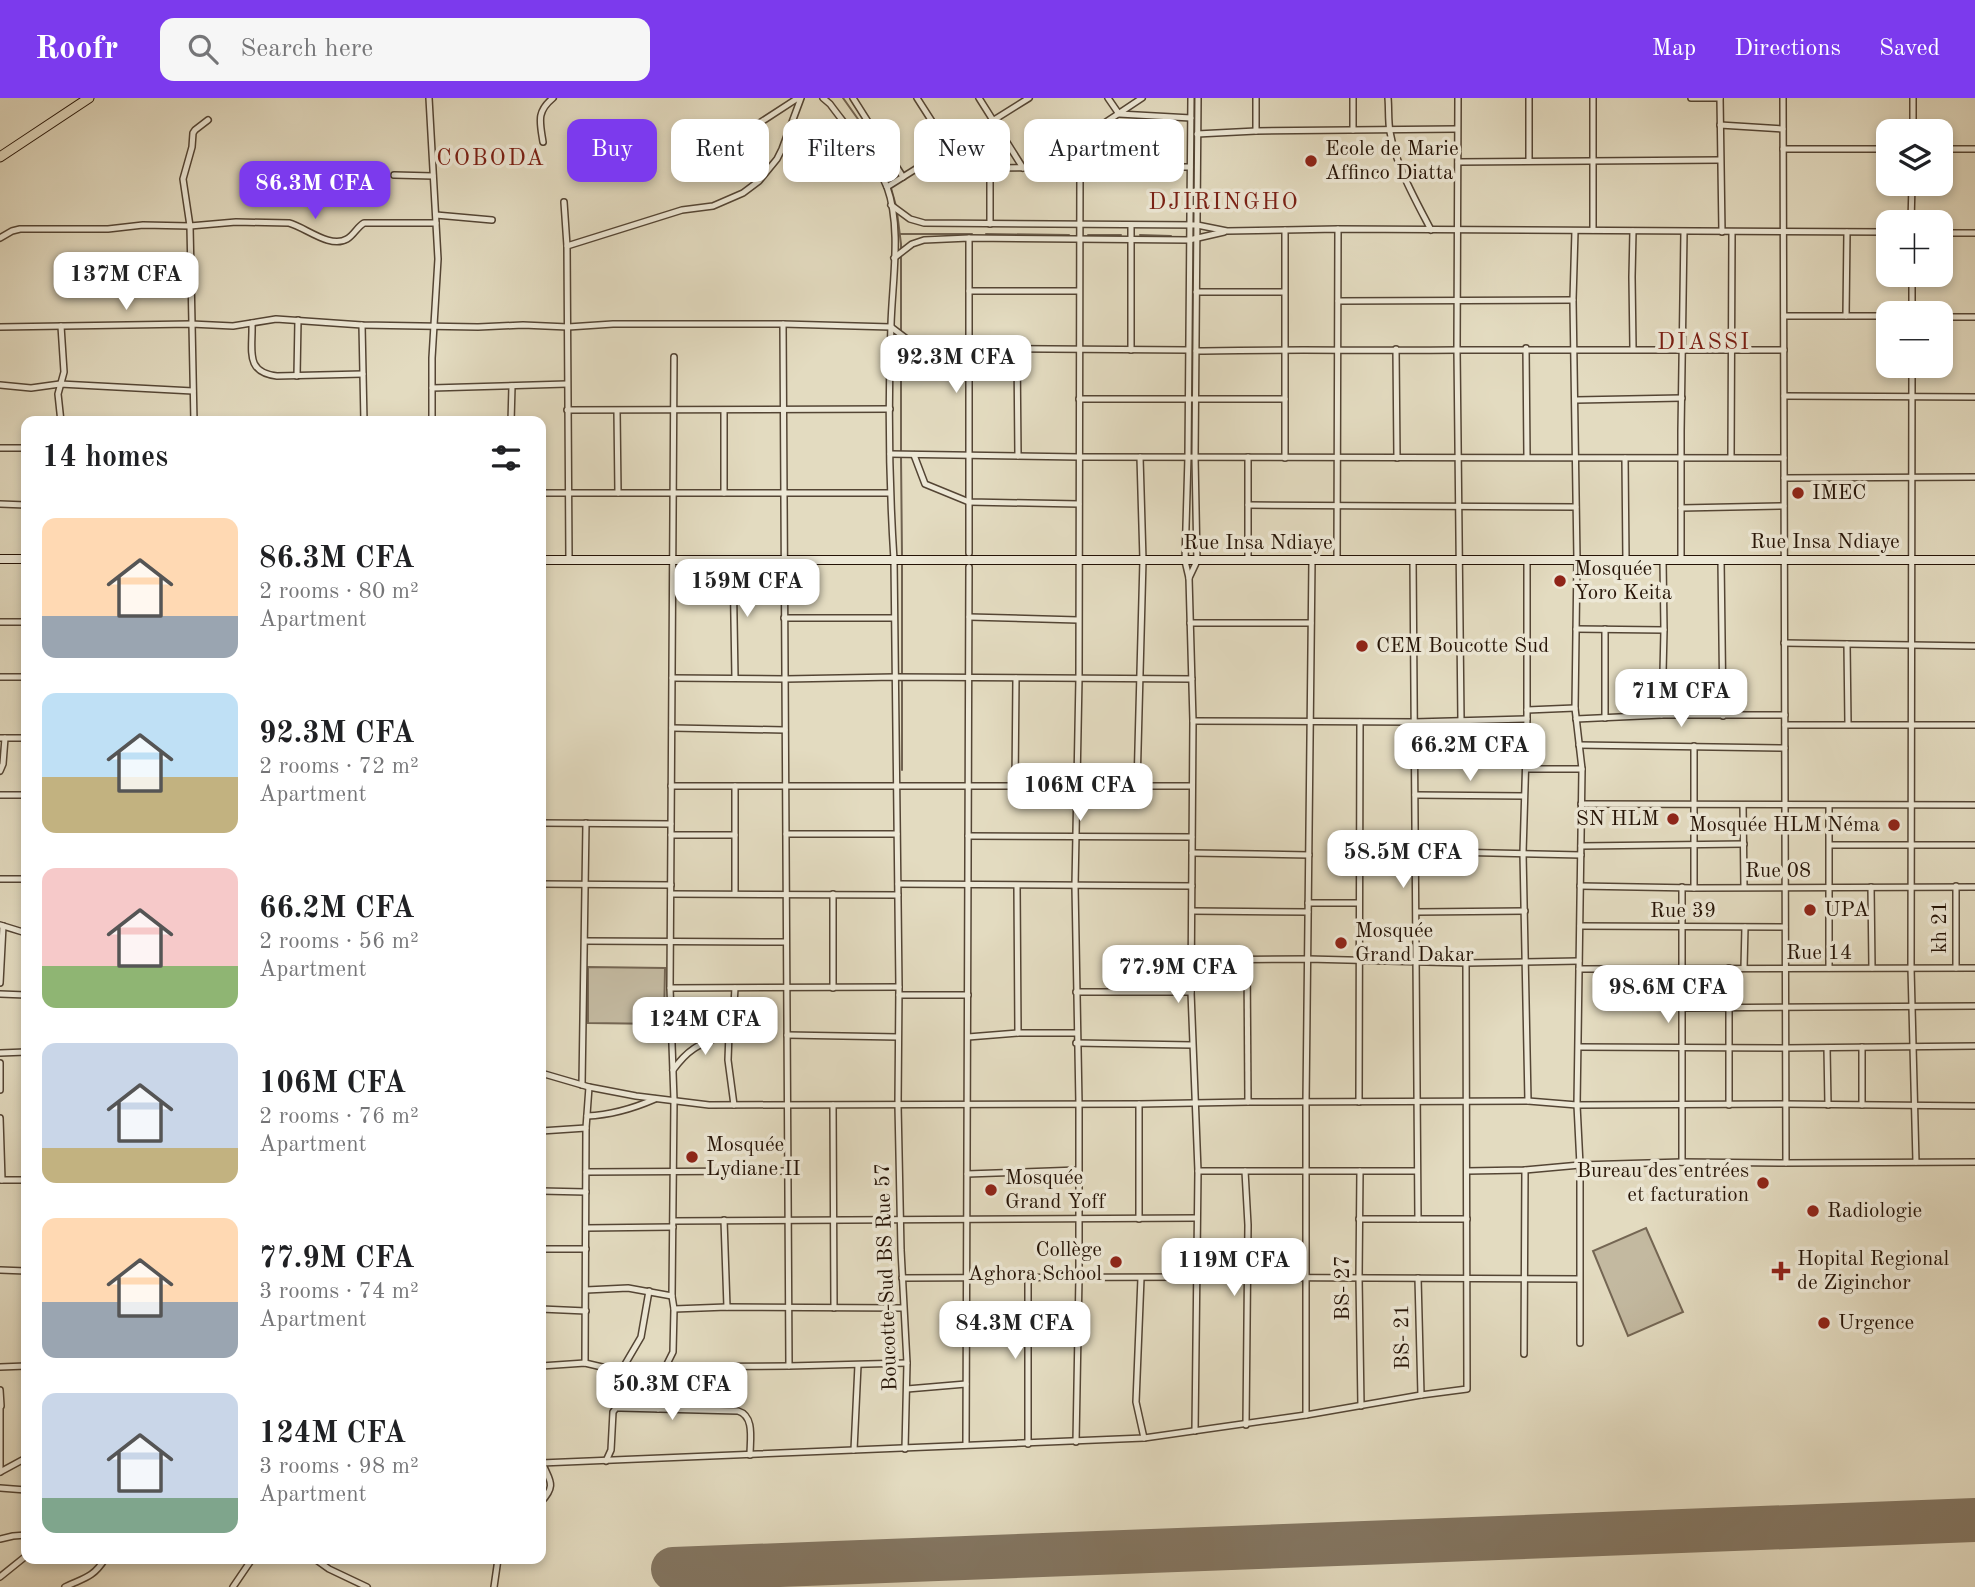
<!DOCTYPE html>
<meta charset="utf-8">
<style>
:root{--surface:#fff;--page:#f6f6f6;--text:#202124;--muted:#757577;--accent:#7c3aed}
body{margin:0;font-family:"Old Standard TT",serif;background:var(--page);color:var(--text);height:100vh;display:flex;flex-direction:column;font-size:26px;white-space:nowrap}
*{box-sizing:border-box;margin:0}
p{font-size:23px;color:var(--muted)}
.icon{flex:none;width:38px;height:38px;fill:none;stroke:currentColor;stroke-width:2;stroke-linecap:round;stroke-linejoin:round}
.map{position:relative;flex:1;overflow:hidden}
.sheet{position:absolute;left:21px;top:318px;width:525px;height:1148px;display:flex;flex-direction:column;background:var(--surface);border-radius:14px;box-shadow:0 4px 10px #0003}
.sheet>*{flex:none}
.banner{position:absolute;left:567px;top:21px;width:665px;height:63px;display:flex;gap:14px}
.tools{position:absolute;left:1876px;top:21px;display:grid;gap:14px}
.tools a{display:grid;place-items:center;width:77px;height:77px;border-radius:14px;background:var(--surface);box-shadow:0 4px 10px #0003;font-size:35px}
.price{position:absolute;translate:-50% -60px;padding:0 16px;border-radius:14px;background:#fff;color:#222;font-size:23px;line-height:46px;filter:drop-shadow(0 2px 4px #0008)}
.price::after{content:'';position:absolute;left:50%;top:42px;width:21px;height:16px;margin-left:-10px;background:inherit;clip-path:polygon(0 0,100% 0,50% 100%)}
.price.on{background:var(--accent);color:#fff}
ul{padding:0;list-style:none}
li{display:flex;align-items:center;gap:21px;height:175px;padding:0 21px}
li span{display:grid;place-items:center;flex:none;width:196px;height:140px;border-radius:14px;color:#555}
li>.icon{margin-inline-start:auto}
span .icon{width:84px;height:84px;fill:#fffc;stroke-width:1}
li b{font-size:30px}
h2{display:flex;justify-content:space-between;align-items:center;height:84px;padding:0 21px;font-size:30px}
.tag{padding:0 24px;border-radius:14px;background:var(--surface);box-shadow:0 4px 10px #0003;font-size:24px;line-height:63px}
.tag.on{background:var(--accent);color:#fff}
header{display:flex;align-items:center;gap:42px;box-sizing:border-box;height:98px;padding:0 35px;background:var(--accent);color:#fff}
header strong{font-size:33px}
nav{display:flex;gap:38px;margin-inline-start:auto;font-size:24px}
.search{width:490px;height:63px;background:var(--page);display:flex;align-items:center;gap:18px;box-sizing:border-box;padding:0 24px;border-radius:14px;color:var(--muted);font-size:26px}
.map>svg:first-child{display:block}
.green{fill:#c3b9a0;stroke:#746653;stroke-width:2}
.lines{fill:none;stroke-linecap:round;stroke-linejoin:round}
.stream{stroke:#706250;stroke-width:2}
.taxiway{stroke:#847763;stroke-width:18}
.runway{stroke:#847763;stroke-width:44}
.minor-casing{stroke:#544534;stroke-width:8}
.secondary-casing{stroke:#251306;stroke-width:10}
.primary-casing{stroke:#251306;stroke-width:11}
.minor{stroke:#ede8d6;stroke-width:5}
.secondary{stroke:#ede8d6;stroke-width:8}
.primary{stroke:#e3dbc0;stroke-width:9}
.poi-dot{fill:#8f2418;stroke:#ede8d6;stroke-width:2.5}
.labels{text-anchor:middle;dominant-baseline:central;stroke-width:7;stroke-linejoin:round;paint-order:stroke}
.poi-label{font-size:21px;fill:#251306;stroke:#ede8d6;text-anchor:start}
.street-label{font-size:21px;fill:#251306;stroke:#ede8d6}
.neighbourhood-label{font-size:23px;letter-spacing:2px;fill:#7a1f14;stroke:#ede8d6}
</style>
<header>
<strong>Roofr</strong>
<div class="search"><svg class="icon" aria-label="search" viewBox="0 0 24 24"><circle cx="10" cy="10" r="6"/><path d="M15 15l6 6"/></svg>Search here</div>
<nav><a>Map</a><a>Directions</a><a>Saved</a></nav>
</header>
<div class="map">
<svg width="1975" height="1489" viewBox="0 0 1975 1489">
<rect width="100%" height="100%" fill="#e3dbc0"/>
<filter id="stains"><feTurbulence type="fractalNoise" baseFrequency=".00286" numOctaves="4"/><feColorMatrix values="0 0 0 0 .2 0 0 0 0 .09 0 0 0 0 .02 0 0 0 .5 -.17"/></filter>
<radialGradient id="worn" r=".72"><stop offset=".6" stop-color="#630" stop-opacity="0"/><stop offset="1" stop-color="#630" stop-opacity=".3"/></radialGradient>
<!-- green -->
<g class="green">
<polygon points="1109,28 1110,66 1047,65"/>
<polygon points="588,869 665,870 664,926 588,925"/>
<polygon points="1646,1130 1683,1214 1628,1238 1593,1153"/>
</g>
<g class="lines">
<!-- stream -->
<g class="stream">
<polyline points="843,0 865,31 876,60 884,73 889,85"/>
<polyline points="891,90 896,108"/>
<polyline points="897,114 901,146 901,234"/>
<polyline points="900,136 972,136"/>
<polyline points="986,136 1069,137"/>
<polyline points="1088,137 1121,137"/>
<polyline points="1140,137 1171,138"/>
<polyline points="901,353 901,239"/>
<polyline points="901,358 902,458"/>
<polyline points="902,467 902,577"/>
<polyline points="902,582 902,672"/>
</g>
<!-- taxiway -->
<g class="taxiway">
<path d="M680,1489c-6,-12 -2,-30 15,-29 7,0 15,6 21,10"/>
<polyline points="696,1489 719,1477 746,1468"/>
</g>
<!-- runway -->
<polyline class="runway" points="673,1471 1975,1422"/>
<!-- minor casing -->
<g class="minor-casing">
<g id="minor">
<polyline points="429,0 438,161 432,260 432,324"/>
<path d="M823,0l7,6c16,22 47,58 57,83 15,41 5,96 4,138 -3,78 -2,157 3,235l5,427 -1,118 3,145 6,113 -2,86"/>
<polyline points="853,0 903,79"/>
<polyline points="917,0 949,50"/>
<polyline points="979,0 1023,70"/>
<polyline points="1108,0 1119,16 1191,20"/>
<polyline points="1191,0 1188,359 1185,463 1189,480 1193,623 1191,894 1198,1073 1195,1333"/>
<path d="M1388,0c1,11 0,23 2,34 6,34 25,67 41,98"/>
<polyline points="1458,0 1457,252 1461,622"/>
<polyline points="1529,0 1529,63"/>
<polyline points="1593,0 1593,132"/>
<polyline points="1691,0 1720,0"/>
<polyline points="1720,0 1722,134"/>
<polyline points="1783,0 1786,1065"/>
<polyline points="1720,27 1783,31"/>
<polyline points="1353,32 1353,0"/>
<polyline points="1256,33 1256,0"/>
<polyline points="1913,33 1913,0"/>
<polyline points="1197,36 1256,33 1457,31"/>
<path d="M543,44c-3,-20 -7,-30 10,-44"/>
<polyline points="1783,51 1888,51"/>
<polyline points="1941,51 1975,51"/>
<polyline points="1458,64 1720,62"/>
<polyline points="924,66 990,70 1190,69"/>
<polyline points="990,70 990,126"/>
<polyline points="1037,70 1142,0"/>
<polyline points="684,74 798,0"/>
<polyline points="394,77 433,78"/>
<polyline points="887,89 1029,0"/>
<polyline points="564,104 567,148"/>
<polyline points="891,107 910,121 924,125 1197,127 1227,133 1338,131 1888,134"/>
<polyline points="436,117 492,122"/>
<polyline points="1911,124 1912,86"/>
<polyline points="1285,132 1285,360"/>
<polyline points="1575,133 1573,202 1577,461 1575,610 1582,671 1577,1007 1580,1067 1580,1245"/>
<polyline points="1633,133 1632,179 1633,250"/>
<polyline points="1941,135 1975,135"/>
<path d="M0,140l12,-7 8,-2h88l35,-4 47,1 46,-4 53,1c16,4 41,26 58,16 7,-4 10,-12 17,-16h72"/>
<polyline points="969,140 969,455"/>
<polyline points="894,160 912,146 924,142 969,140 1189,142 1224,134"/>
<polyline points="1912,177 1912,215"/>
<polyline points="969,193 1079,193"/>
<polyline points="1196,194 1284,194"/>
<polyline points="1338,203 1573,202"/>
<polyline points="1784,218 1888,218"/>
<polyline points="1846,218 1847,134"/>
<polyline points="1941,219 1975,219"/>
<path d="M252,225c1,27 -8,49 25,53l86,-2"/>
<path d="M783,226c0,348 4,695 6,1042"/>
<polyline points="362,227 364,324"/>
<polyline points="61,228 64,274 58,296 61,324"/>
<polyline points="0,229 191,226 233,228 276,221 362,227 478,229 523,227 568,229 613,226 783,226 891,229 916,248 930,250 1188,252"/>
<polyline points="1526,250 1527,359"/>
<polyline points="1017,251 1018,358"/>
<polyline points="1396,251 1397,360"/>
<polyline points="1131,252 1131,127"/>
<path d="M1196,253c87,-2 174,0 262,-1 108,-1 217,-1 326,0"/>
<polyline points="1912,268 1911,870 1916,1064"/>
<polyline points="297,278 298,222"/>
<polyline points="0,287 31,290 60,286 193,293"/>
<polyline points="432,290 567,286"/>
<polyline points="1784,298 1975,299"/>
<polyline points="1079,301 1285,301"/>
<polyline points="1576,302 1682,300"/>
<polyline points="567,312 890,311"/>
<polyline points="617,313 618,395"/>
<polyline points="194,324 190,128 183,81 192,49 193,35 195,32 208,22"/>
<polyline points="511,324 512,288"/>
<polyline points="0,350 26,350"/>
<polyline points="890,356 1079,359 1784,360"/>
<polyline points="914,357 925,386 969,404 1079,406"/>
<polyline points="1731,359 1732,134"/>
<polyline points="1625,360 1626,462"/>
<polyline points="1784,380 1975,379"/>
<polyline points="541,395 890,395"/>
<polyline points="724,395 724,313"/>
<polyline points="0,406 26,407"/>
<polyline points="1248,407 1576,409"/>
<polyline points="1681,410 1784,408"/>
<polyline points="569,462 567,148 682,112 713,108 743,95 759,83 777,61 782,51 801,0"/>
<polyline points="733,462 735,580"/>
<polyline points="1248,462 1248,359"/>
<polyline points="1337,462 1338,131"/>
<polyline points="1413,462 1418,1121"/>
<polyline points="1681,462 1681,333 1684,134"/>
<polyline points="1721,462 1723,618"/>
<polyline points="1527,463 1527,621 1523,755 1528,1003"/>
<polyline points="1189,480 1197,463 1195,359 1198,0"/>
<polyline points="969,519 1078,522"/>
<polyline points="784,520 894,520"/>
<polyline points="0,524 26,524"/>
<polyline points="1190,525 1311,525"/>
<polyline points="1576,531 1664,532"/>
<polyline points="1784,545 1975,548"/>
<polyline points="1847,546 1848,626"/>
<polyline points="0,579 26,579"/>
<polyline points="672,580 785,581 895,579 1192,581"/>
<polyline points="1527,612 1575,610"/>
<polyline points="1662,617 1664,532 1663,462"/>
<polyline points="1605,620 1605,531"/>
<polyline points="1576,621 1662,617 1785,617"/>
<polyline points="1193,623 1414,624 1527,621"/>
<polyline points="1785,627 1975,627"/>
<polyline points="672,630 785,632"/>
<polyline points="0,640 26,640"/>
<polyline points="1579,647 1785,650"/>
<polyline points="1694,648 1694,790"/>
<polyline points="1526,671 1582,671"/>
<polyline points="0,673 3,666 5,640"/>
<polyline points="671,688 1192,688"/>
<polyline points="735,688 735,795"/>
<polyline points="1015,688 1016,580"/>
<polyline points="1137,688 1143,462 1140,359"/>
<polyline points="0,697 26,697"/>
<polyline points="1415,697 1524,698"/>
<polyline points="1581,706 1975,707"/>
<polyline points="1743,707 1744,789"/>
<polyline points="1829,707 1829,870"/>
<polyline points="541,725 671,726"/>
<polyline points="786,736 897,736"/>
<polyline points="671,737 735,737"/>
<polyline points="968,738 1192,739"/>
<polyline points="1830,747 1975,747"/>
<polyline points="1581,748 1744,746"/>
<polyline points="1359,752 1581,757"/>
<polyline points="1192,755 1309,757"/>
<polyline points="0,781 26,781"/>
<polyline points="541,786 671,787"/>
<polyline points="898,786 1192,788"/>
<polyline points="1017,788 1018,935"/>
<polyline points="1580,788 1694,790 1975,789"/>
<polyline points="1956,788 1956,870"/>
<polyline points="1682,789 1682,1064"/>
<polyline points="1871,789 1872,870"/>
<polyline points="671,796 898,797"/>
<polyline points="1308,805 1358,805"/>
<polyline points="1192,813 1308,814"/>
<polyline points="1417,814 1525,813"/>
<polyline points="0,827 26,835"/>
<polyline points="1580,828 1785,829"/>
<polyline points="585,843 786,844"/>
<polyline points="1247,861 1248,1004"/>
<polyline points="1192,862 1308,861 1466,865 1579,863"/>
<polyline points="1729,870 1729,1007"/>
<polyline points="1744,870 1745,829"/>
<polyline points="1579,871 1975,870"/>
<polyline points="0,885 3,828"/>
<polyline points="670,890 899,889"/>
<polyline points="833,890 833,796"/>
<polyline points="1076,894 1191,894"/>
<polyline points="0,896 26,897"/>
<polyline points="899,897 968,897"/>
<polyline points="1681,910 1975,908"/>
<polyline points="787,937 898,939"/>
<polyline points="968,939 1018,935 1077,935"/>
<polyline points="1076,945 1192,947"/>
<polyline points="1579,949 1785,950 1975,948"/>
<polyline points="1862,949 1862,1007"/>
<polyline points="1827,950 1828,1007"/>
<polyline points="0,955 26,954"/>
<polyline points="0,965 0,992"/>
<path d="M673,972c18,-25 29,-26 56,-37"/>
<polyline points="541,975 589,989 636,998 709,1007 1139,1006 1248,1004 1528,1003 1577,1007 1785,1006 1975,1008"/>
<polyline points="582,987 586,725"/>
<polyline points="1359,1004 1360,624"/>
<polyline points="734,1007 728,962 729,935 733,923 735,890"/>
<polyline points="833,1007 834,1210"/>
<path d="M587,1018c24,-1 45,-7 68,-17"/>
<polyline points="0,1020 2,1082"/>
<polyline points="541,1033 586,1030 589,989"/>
<polyline points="1198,1073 1417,1073"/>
<polyline points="1245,1073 1248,1127 1246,1327"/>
<polyline points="1360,1073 1359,1180 1361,1308"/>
<polyline points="1467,1073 1525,1072 1580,1067 1682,1064 1786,1065 1975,1064"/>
<polyline points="586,1074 788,1073"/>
<polyline points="967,1076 1078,1072"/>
<polyline points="0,1082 26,1082"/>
<polyline points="541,1093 586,1094"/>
<polyline points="1139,1121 1139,1006"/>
<polyline points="1359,1121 1467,1121"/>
<polyline points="724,1122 727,1209"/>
<polyline points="673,1123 1197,1120"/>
<polyline points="586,1130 673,1129"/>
<polyline points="541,1151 586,1151"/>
<polyline points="0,1172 26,1173"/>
<polyline points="902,1180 1196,1179 1579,1181"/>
<polyline points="1141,1180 1136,1304 1144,1340"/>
<polyline points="1418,1180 1421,1297"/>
<polyline points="586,1192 628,1190 672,1198"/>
<polyline points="541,1211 586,1213"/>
<polyline points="674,1211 727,1209 903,1210"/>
<polyline points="1524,1256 1525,1072"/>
<polyline points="585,1265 586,1030"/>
<polyline points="541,1268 585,1265 602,1269 789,1268 907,1265"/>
<polyline points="624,1268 641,1239 649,1193"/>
<polyline points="0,1269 26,1268"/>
<polyline points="907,1291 966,1286"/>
<polyline points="0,1292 1,1308"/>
<polyline points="0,1308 0,1374"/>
<polyline points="658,1311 661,1285 666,1268 673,1254 674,1211 672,1198 674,1002 670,890 674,259"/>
<polyline points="1306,1317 1306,1004 1312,462"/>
<polyline points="1076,1344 1079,1179 1079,1006 1075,788 1079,580 1080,70"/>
<polyline points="1028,1346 1028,1179"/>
<polyline points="966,1347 969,469"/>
<polyline points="854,1352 858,1267"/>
<path d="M541,1361c6,20 18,24 0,43"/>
<path d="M606,1363l5,-11 2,-38 3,-4h5l117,3c17,5 12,29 12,44"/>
<polyline points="541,1365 1144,1340 1306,1317 1421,1297 1467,1291 1466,865"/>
<polyline points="0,1374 26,1360"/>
<polyline points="0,1390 26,1392"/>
<polyline points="0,1441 13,1438 26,1437"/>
<polyline points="315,1461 329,1471 367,1489"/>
<polyline points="0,1479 26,1458"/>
<path d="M65,1489c18,-9 27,-8 40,-28"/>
<polyline points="233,1489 252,1461"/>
<polyline points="494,1489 498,1461"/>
</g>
</g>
<!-- secondary casing -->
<g class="secondary-casing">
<g id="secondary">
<polyline points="0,461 26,461"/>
<polyline points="541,462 1975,462"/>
</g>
</g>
<!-- primary casing -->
<g class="primary-casing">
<polyline id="primary" points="0,59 89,0"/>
</g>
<!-- minor -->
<use href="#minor" class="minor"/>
<!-- secondary -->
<use href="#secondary" class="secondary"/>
<!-- primary -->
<use href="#primary" class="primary"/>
</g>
<!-- markers -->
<g class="poi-dot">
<circle cx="1311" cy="63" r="7"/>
<circle cx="1798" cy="395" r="7"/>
<circle cx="1560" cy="483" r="7"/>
<circle cx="1362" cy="548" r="7"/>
<circle cx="1673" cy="721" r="7"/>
<circle cx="1894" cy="727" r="7"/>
<circle cx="1810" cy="812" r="7"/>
<circle cx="1341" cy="845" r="7"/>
<circle cx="692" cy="1059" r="7"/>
<circle cx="1763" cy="1085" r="7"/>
<circle cx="991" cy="1092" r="7"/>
<circle cx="1813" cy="1113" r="7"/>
<circle cx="1116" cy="1164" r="7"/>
<path d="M1777.5 1162.5h7v7h7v7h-7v7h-7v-7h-7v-7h7z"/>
<circle cx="1824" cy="1225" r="7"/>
</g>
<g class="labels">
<!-- poi labels -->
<g class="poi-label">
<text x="1325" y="51">Ecole de Marie<tspan x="1325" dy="24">Affinco Diatta</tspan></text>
<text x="1812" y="395">IMEC</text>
<text x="1574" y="471">Mosquée<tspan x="1574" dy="24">Yoro Keita</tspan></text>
<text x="1376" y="548">CEM Boucotte Sud</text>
<text x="1659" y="721" text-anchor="end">SN HLM</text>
<text x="1880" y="727" text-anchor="end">Mosquée HLM Néma</text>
<text x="1824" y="812">UPA</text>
<text x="1355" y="833">Mosquée<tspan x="1355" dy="24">Grand Dakar</tspan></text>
<text x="706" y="1047">Mosquée<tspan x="706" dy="24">Lydiane II</tspan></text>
<text x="1749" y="1073" text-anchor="end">Bureau des entrées<tspan x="1749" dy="24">et facturation</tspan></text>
<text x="1005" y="1080">Mosquée<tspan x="1005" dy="24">Grand Yoff</tspan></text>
<text x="1827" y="1113">Radiologie</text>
<text x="1102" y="1152" text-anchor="end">Collège<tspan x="1102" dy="24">Aghora School</tspan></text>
<text x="1797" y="1161">Hopital Regional<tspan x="1797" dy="24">de Ziginchor</tspan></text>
<text x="1838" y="1225">Urgence</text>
</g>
<!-- street labels -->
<g class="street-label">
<text x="1825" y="444">Rue Insa Ndiaye</text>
<text x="1258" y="445">Rue Insa Ndiaye</text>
<text x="1778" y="773">Rue 08</text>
<text x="1683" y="813">Rue 39</text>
<text transform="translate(1940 829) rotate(-90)">kh 21</text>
<text x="1819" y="855">Rue 14</text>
<text transform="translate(887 1179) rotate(-92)">Boucotte-Sud BS Rue 57</text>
<text transform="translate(1343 1190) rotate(-90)">BS- 27</text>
<text transform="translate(1403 1239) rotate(-91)">BS- 21</text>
</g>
<!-- neighbourhood labels -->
<g class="neighbourhood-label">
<text x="491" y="60">COBODA</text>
<text x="1224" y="104">DJIRINGHO</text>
<text x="1704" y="244">DIASSI</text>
</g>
</g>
<rect width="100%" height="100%" filter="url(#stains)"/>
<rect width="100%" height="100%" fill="url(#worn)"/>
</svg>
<div class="tools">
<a><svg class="icon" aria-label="layers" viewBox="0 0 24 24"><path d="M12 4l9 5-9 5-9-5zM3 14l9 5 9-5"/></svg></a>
<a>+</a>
<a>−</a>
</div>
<b class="price on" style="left:315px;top:123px">86.3M CFA</b>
<b class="price" style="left:126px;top:214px">137M CFA</b>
<b class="price" style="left:956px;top:297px">92.3M CFA</b>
<b class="price" style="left:747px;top:521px">159M CFA</b>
<b class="price" style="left:1681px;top:631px">71M CFA</b>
<b class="price" style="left:1470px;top:685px">66.2M CFA</b>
<b class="price" style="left:1080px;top:725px">106M CFA</b>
<b class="price" style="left:1403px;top:792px">58.5M CFA</b>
<b class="price" style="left:1178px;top:907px">77.9M CFA</b>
<b class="price" style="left:1668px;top:927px">98.6M CFA</b>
<b class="price" style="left:705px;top:959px">124M CFA</b>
<b class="price" style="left:1234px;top:1200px">119M CFA</b>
<b class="price" style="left:1015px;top:1263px">84.3M CFA</b>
<b class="price" style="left:672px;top:1324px">50.3M CFA</b>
<div class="banner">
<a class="tag on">Buy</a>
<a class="tag">Rent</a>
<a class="tag">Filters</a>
<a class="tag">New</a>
<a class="tag">Apartment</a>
</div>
<section class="sheet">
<h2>14 homes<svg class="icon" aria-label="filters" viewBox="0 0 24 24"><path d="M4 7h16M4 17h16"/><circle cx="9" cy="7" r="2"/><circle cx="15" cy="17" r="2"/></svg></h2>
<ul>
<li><span style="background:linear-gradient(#ffd9b3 70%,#9aa5b1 0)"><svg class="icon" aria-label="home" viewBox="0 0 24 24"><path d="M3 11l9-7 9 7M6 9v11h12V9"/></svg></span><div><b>86.3M CFA</b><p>2 rooms · 80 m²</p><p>Apartment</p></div></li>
<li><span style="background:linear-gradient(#bfe0f5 60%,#c2b280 0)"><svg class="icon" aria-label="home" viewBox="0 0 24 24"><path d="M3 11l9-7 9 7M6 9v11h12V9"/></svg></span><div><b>92.3M CFA</b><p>2 rooms · 72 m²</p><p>Apartment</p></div></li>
<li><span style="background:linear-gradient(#f6c9c9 70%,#8fb573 0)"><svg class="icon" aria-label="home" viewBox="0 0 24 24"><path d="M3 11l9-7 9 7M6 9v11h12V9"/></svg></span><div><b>66.2M CFA</b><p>2 rooms · 56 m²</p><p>Apartment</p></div></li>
<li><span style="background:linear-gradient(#c9d6e8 75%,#c2b280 0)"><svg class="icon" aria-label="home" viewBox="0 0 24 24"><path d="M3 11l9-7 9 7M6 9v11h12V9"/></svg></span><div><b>106M CFA</b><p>2 rooms · 76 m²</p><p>Apartment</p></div></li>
<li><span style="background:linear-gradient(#ffd9b3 60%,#9aa5b1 0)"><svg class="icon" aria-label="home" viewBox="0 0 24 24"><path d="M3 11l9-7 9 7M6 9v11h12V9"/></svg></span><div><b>77.9M CFA</b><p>3 rooms · 74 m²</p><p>Apartment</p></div></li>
<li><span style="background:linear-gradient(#c9d6e8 75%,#7fa58c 0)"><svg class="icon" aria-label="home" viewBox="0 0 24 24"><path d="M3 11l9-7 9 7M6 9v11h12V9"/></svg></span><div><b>124M CFA</b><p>3 rooms · 98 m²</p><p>Apartment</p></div></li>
</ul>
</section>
</div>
